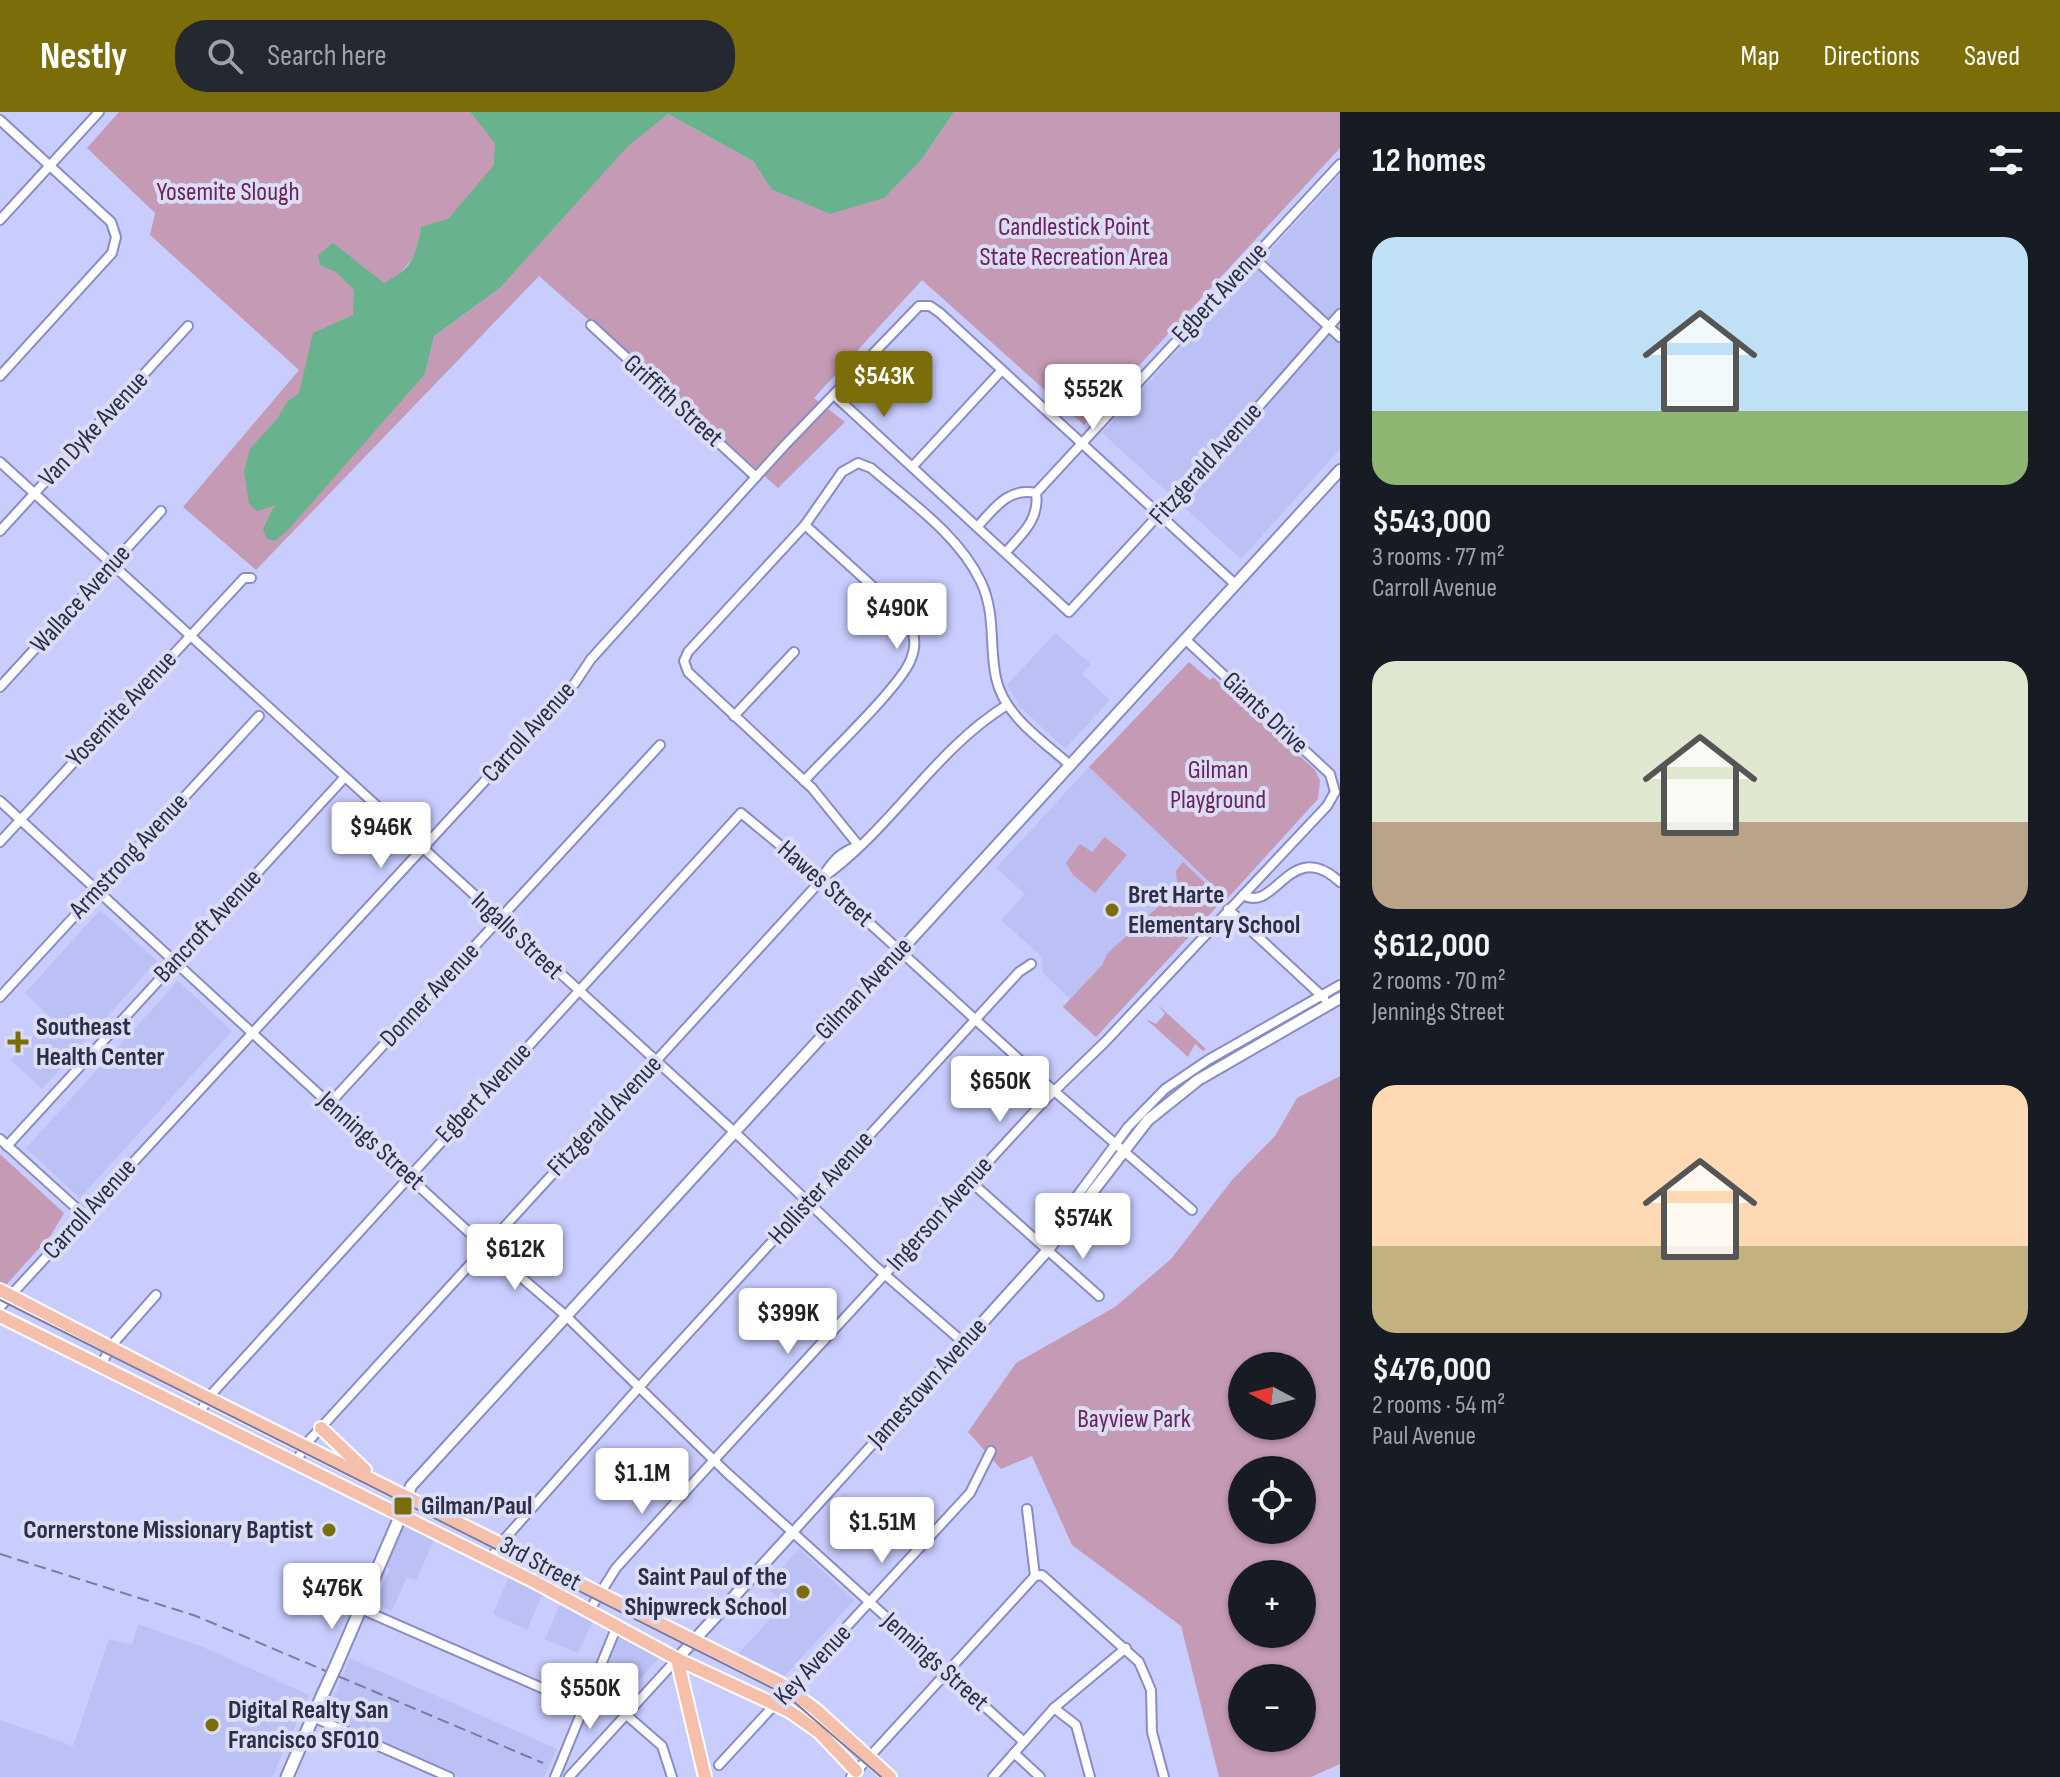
<!DOCTYPE html>
<meta charset="utf-8">
<style>
:root{--surface:#171b24;--page:#242831;--text:#f1f3f6;--muted:#9ea1a6;--accent:#7b6e0a}
body{margin:0;font-family:"Sofia Sans Condensed",sans-serif;background:var(--page);color:var(--text);height:100vh;display:flex;flex-direction:column;font-size:30px;white-space:nowrap}
*{box-sizing:border-box;margin:0}
p{font-size:26px;color:var(--muted)}
.icon{flex:none;width:44px;height:44px;fill:none;stroke:currentColor;stroke-width:2;stroke-linecap:round;stroke-linejoin:round}
.map{position:relative;flex:1;overflow:hidden}
.details{display:flex;flex-direction:column;background:var(--surface);width:720px}
.details>*{flex:none}
.needle{width:52px;rotate:277deg}
.buttons{position:absolute;left:1228px;top:1240px;display:grid;gap:16px}
.buttons a{display:grid;place-items:center;width:88px;height:88px;border-radius:50%;background:var(--surface);box-shadow:0 2px 6px #0004;font-size:40px}
.price{position:absolute;translate:-50% -68px;padding:0 18px;border-radius:8px;background:#fff;color:#222;font-size:26px;line-height:52px;filter:drop-shadow(0 2px 4px #0008)}
.price::after{content:'';position:absolute;left:50%;top:48px;width:24px;height:18px;margin-left:-12px;background:inherit;clip-path:polygon(0 0,100% 0,50% 100%)}
.price.current{background:var(--accent);color:#fff}
ul{padding:0;list-style:none}
li{display:grid;align-content:center;gap:16px;height:424px;padding:0 32px}
li span{display:grid;place-items:center;height:248px;border-radius:24px;color:#555}
li>.icon{margin-inline-start:auto}
span .icon{width:144px;height:144px;fill:#fffc;stroke-width:1}
li b{font-size:34px}
h2{display:flex;justify-content:space-between;align-items:center;height:96px;padding:0 32px;font-size:34px}
header{display:flex;align-items:center;gap:48px;box-sizing:border-box;height:112px;padding:0 40px;background:var(--accent);color:#fff}
header strong{font-size:38px}
nav{display:flex;gap:44px;margin-inline-start:auto;font-size:28px}
.search{width:560px;height:72px;background:var(--page);display:flex;align-items:center;gap:20px;box-sizing:border-box;padding:0 28px;border-radius:32px;color:var(--muted);font-size:30px}
main{display:flex;flex:1;min-height:0}
.map>svg:first-child{display:block}
.built{fill:#bbc0f5}
.green{fill:#c59ab5;fill-rule:evenodd}
.water{fill:#68b38d}
.lines{fill:none;stroke-linecap:round;stroke-linejoin:round}
.minor-casing{stroke:#888cc4;stroke-width:12}
.tertiary-casing{stroke:#888cc4;stroke-width:14}
.secondary-casing{stroke:#888cc4;stroke-width:15}
.primary-casing{stroke:#fff;stroke-width:16}
.minor{stroke:#fff;stroke-width:8}
.tertiary{stroke:#fff;stroke-width:10}
.secondary{stroke:#fff;stroke-width:11}
.primary{stroke:#f5bfab;stroke-width:12}
.tram{stroke:#787b9f;stroke-width:2}
.rail{stroke:#787b9f;stroke-width:2;stroke-dasharray:12 6;stroke-linecap:butt}
.secondary-bridge-casing{stroke:#888cc4;stroke-width:15;stroke-linecap:butt}
.secondary-bridge{stroke:#fff;stroke-width:11}
.poi-dot{fill:#7b6e0a;stroke:#daddf5;stroke-width:3}
.labels{text-anchor:middle;dominant-baseline:central;stroke-width:8;stroke-linejoin:round;paint-order:stroke}
.park-label{font-size:26px;fill:#6d2258;stroke:#daddf5}
.street-label{font-size:26px;fill:#2c2e45;stroke:#daddf5}
.poi-label{font-size:26px;font-weight:bold;fill:#2c2e45;stroke:#daddf5;text-anchor:start}
</style>
<header>
<strong>Nestly</strong>
<div class="search"><svg class="icon" aria-label="search" viewBox="0 0 24 24"><circle cx="10" cy="10" r="6"/><path d="M15 15l6 6"/></svg>Search here</div>
<nav><a>Map</a><a>Directions</a><a>Saved</a></nav>
</header>
<main>
<div class="map">
<svg width="1340" height="1665" viewBox="0 0 1340 1665">
<rect width="100%" height="100%" fill="#c9cdfe"/>
<!-- built -->
<g class="built">
<polygon points="1340,63 1340,337 1241,447 1102,321"/>
<polygon points="1055,521 1091,552 1082,562 1110,588 1065,637 1019,594 1007,573"/>
<polygon points="1089,655 1225,786 1096,925 1063,895 1070,887 1043,861 1042,845 1001,808 1025,782 996,756"/>
<polygon points="100,798 157,849 42,977 11,948 50,905 25,881"/>
<polygon points="178,869 232,919 80,1086 26,1036"/>
<polygon points="408,1413 435,1426 416,1468 407,1465 392,1499 375,1491 390,1457 386,1455 404,1414"/>
<polygon points="799,1437 854,1488 785,1564 739,1541 784,1492 765,1474"/>
<polygon points="509,1464 543,1481 527,1518 493,1502"/>
<polygon points="561,1490 594,1506 578,1541 545,1527"/>
<polygon points="138,1512 203,1535 309,1583 272,1665 0,1665 0,1608 73,1634 109,1527 132,1533"/>
<polygon points="619,1524 659,1546 621,1588 598,1571"/>
<polygon points="350,1546 557,1637 544,1665 459,1665 325,1606"/>
</g>
<!-- green -->
<g class="green">
<polygon points="119,0 556,0 453,112 421,115 416,143 399,162 266,390 290,407 425,262 434,224 500,176 628,33 668,2 753,49 771,77 922,47 954,0 1340,0 1340,36 1084,313 922,168 814,286 845,310 778,376 539,164 256,458 183,395 299,258 150,123 155,101 87,36"/>
<polygon points="1189,550 1210,568 1213,565 1315,658 1320,668 1318,687 1227,787 1089,655"/>
<polygon points="1105,725 1127,743 1095,781 1073,763 1066,751 1080,732 1092,740"/>
<polygon points="1183,750 1223,788 1096,925 1063,895 1102,853 1107,842 1159,794 1177,770 1176,759"/>
<polygon points="1158,893 1206,937 1203,939 1195,932 1188,945 1146,907 1156,912 1165,902"/>
<path d="M1340,964v688l-29,13h-92l-38,-151 -109,-81 -40,-89 -31,13 -33,-37 48,-69 99,-56 56,-48 61,-79 43,-44 22,-38zM1242,1254h60v60h-60zM1242,1358h60v60h-60zM1242,1462h60v60h-60zM1242,1566h60v60h-60z"/>
<polygon points="0,1042 64,1101 51,1123 6,1173 0,1170"/>
</g>
<!-- water -->
<path class="water" d="M470,0h484l-32,47 -38,39 -54,16 -59,-25 -18,-28 -85,-47 -40,32 -128,142 -66,48 -9,38 -137,156 -13,11 -8,-2 -4,-10 11,-23 -17,5 -8,-7 -5,-33 6,-22 27,-30 10,-17 12,-9 14,-60 40,-18 1,-25 -18,-18 -16,-7 -2,-10 15,-12 51,40c29,-16 31,-24 37,-56l27,-8 46,-54 1,-22z"/>
<g class="lines">
<!-- minor casing -->
<g class="minor-casing">
<g id="minor">
<polyline points="0,8 111,110 116,125 112,141 0,264"/>
<polyline points="0,108 99,0"/>
<polyline points="1254,146 1340,225"/>
<polyline points="591,213 756,365"/>
<polyline points="834,283 1069,500 1152,410 1167,399 1340,202"/>
<polyline points="0,350 742,1027 875,1154 964,1231 793,1420"/>
<polyline points="913,354 1002,258"/>
<path d="M977,415c17,-18 31,-40 59,-34"/>
<polyline points="0,419 188,214"/>
<path d="M1006,440c16,-18 34,-33 30,-59l304,-329"/>
<polyline points="0,575 161,399"/>
<polyline points="734,604 794,540"/>
<path d="M804,669c23,-25 98,-96 107,-122 7,-17 2,-33 -9,-46l-97,-88"/>
<polyline points="0,689 473,1124 565,1203 725,1359 1024,1630"/>
<polyline points="0,730 244,466 251,466"/>
<path d="M859,734l-47,-58 -124,-116 -4,-11 4,-9 117,-127 37,-53 16,-9 13,5c38,33 88,67 110,114 15,32 8,63 15,96 8,38 46,62 74,87"/>
<path d="M821,767c70,-49 113,-129 186,-174"/>
<path d="M1243,783c33,19 47,-59 97,-13"/>
<polyline points="1228,797 1324,886"/>
<polyline points="0,885 259,604"/>
<polyline points="330,991 660,633"/>
<polyline points="0,1027 84,1103"/>
<polyline points="7,1034 344,666"/>
<polyline points="970,1069 1099,1184"/>
<polyline points="1060,1120 1066,1099 1128,1015 1165,977 1208,948 1340,873"/>
<polyline points="0,1195 575,571 591,547 785,333 919,194 930,194 940,201 1236,473"/>
<polyline points="101,1254 110,1235 156,1183"/>
<polyline points="200,1301 208,1286 741,701 821,767 1045,971 1192,1098"/>
<path d="M296,1351l9,-18 510,-558c14,-18 19,-34 44,-41"/>
<polyline points="1027,1397 1035,1464"/>
<polyline points="489,1449 501,1431 649,1264 1019,860 1031,852"/>
<polyline points="361,1497 583,1594"/>
<polyline points="589,1499 616,1456 715,1347 1046,987 1105,930 1327,694 1335,680 1330,662 1186,528"/>
<polyline points="592,1573 662,1634 672,1665"/>
<polyline points="1054,1596 1076,1613 1090,1665"/>
<polyline points="313,1605 449,1665"/>
<polyline points="1014,1641 1040,1665"/>
<polyline points="719,1653 970,1381 991,1339"/>
<polyline points="555,1665 617,1514"/>
<polyline points="569,1665 677,1547"/>
<polyline points="851,1665 1035,1464 1042,1463 1139,1550 1151,1578 1152,1620 1164,1665"/>
<polyline points="993,1665 1054,1596 1126,1536"/>
</g>
</g>
<!-- tertiary casing -->
<g class="tertiary-casing">
<g id="tertiary">
<polyline points="964,1231 1047,1139 1148,1008 1198,968 1340,886"/>
<polyline points="400,1405 411,1374 1340,358"/>
<polyline points="677,1547 793,1420"/>
</g>
</g>
<!-- secondary casing -->
<g class="secondary-casing">
<g id="secondary">
<polyline points="335,1556 400,1405"/>
<polyline points="287,1665 323,1582"/>
</g>
</g>
<!-- primary casing -->
<g class="primary-casing">
<g id="primary">
<polyline points="0,1178 196,1280 781,1572 815,1597 890,1665"/>
<polyline points="0,1204 533,1469 677,1547 789,1599 819,1620 856,1659"/>
<polyline points="321,1316 365,1358"/>
<polyline points="677,1547 705,1665"/>
</g>
</g>
<!-- minor -->
<use href="#minor" class="minor"/>
<!-- tertiary -->
<use href="#tertiary" class="tertiary"/>
<!-- secondary -->
<use href="#secondary" class="secondary"/>
<!-- primary -->
<use href="#primary" class="primary"/>
<!-- tram -->
<polyline class="tram" points="0,1188 786,1583 881,1665"/>
<!-- rail -->
<polyline class="rail" points="0,1442 196,1504 543,1651"/>
<!-- secondary-bridge casing -->
<g class="secondary-bridge-casing">
<polyline id="secondary-bridge" points="323,1582 335,1556"/>
</g>
<!-- secondary-bridge -->
<use href="#secondary-bridge" class="secondary-bridge"/>
</g>
<!-- markers -->
<g class="poi-dot">
<circle cx="1112" cy="798" r="8"/>
<path d="M14 918h8v8h8v8h-8v8h-8v-8h-8v-8h8z"/>
<rect x="393" y="1384" width="20" height="20" rx="4"/>
<circle cx="329" cy="1418" r="8"/>
<circle cx="803" cy="1480" r="8"/>
<circle cx="212" cy="1613" r="8"/>
</g>
<g class="labels">
<!-- park labels -->
<g class="park-label">
<text x="228" y="80">Yosemite Slough</text>
<text x="1074" y="115">Candlestick Point<tspan x="1074" dy="30">State Recreation Area</tspan></text>
<text x="1218" y="658">Gilman<tspan x="1218" dy="30">Playground</tspan></text>
<text x="1134" y="1307">Bayview Park</text>
</g>
<!-- street labels -->
<g class="street-label">
<text transform="translate(1220 181) rotate(-47)">Egbert Avenue</text>
<text transform="translate(673 289) rotate(42)">Griffith Street</text>
<text transform="translate(94 317) rotate(-47)">Van Dyke Avenue</text>
<text transform="translate(1206 352) rotate(-48)">Fitzgerald Avenue</text>
<text transform="translate(81 487) rotate(-48)">Wallace Avenue</text>
<text transform="translate(122 597) rotate(-47)">Yosemite Avenue</text>
<text transform="translate(1265 601) rotate(43)">Giants Drive</text>
<text transform="translate(529 620) rotate(-48)">Carroll Avenue</text>
<text transform="translate(129 744) rotate(-47)">Armstrong Avenue</text>
<text transform="translate(825 772) rotate(41)">Hawes Street</text>
<text transform="translate(208 814) rotate(-47)">Bancroft Avenue</text>
<text transform="translate(517 824) rotate(43)">Ingalls Street</text>
<text transform="translate(864 877) rotate(-47)">Gilman Avenue</text>
<text transform="translate(430 883) rotate(-47)">Donner Avenue</text>
<text transform="translate(484 981) rotate(-47)">Egbert Avenue</text>
<text transform="translate(605 1004) rotate(-47)">Fitzgerald Avenue</text>
<text transform="translate(371 1029) rotate(42)">Jennings Street</text>
<text transform="translate(821 1076) rotate(-48)">Hollister Avenue</text>
<text transform="translate(90 1097) rotate(-48)">Carroll Avenue</text>
<text transform="translate(940 1102) rotate(-48)">Ingerson Avenue</text>
<text transform="translate(928 1271) rotate(-48)">Jamestown Avenue</text>
<text transform="translate(540 1452) rotate(28)">3rd Street</text>
<text transform="translate(935 1550) rotate(42)">Jennings Street</text>
<text transform="translate(813 1553) rotate(-47)">Key Avenue</text>
</g>
<!-- poi labels -->
<g class="poi-label">
<text x="1128" y="783">Bret Harte<tspan x="1128" dy="30">Elementary School</tspan></text>
<text x="36" y="915">Southeast<tspan x="36" dy="30">Health Center</tspan></text>
<text x="421" y="1394">Gilman/Paul</text>
<text x="313" y="1418" text-anchor="end">Cornerstone Missionary Baptist</text>
<text x="787" y="1465" text-anchor="end">Saint Paul of the<tspan x="787" dy="30">Shipwreck School</tspan></text>
<text x="228" y="1598">Digital Realty San<tspan x="228" dy="30">Francisco SFO10</tspan></text>
</g>
</g>
</svg>
<div class="buttons">
<a><svg class="needle" viewBox="-14 -14 28 28"><path d="M0-13l5 13h-10z" fill="#e53935"/><path d="M0 13l5-13h-10z" fill="#9ea1a6"/></svg></a>
<a><svg class="icon" aria-label="locate" viewBox="0 0 24 24"><circle cx="12" cy="12" r="6"/><path d="M12 2v4M12 18v4M2 12h4M18 12h4"/></svg></a>
<a>+</a>
<a>−</a>
</div>
<b class="price current" style="left:884px;top:307px">$543K</b>
<b class="price" style="left:1093px;top:320px">$552K</b>
<b class="price" style="left:897px;top:539px">$490K</b>
<b class="price" style="left:381px;top:758px">$946K</b>
<b class="price" style="left:1000px;top:1012px">$650K</b>
<b class="price" style="left:1083px;top:1149px">$574K</b>
<b class="price" style="left:515px;top:1180px">$612K</b>
<b class="price" style="left:788px;top:1244px">$399K</b>
<b class="price" style="left:642px;top:1404px">$1.1M</b>
<b class="price" style="left:882px;top:1453px">$1.51M</b>
<b class="price" style="left:332px;top:1519px">$476K</b>
<b class="price" style="left:590px;top:1619px">$550K</b>
</div>
<section class="details">
<h2>12 homes<svg class="icon" aria-label="filters" viewBox="0 0 24 24"><path d="M4 7h16M4 17h16"/><circle cx="9" cy="7" r="2"/><circle cx="15" cy="17" r="2"/></svg></h2>
<ul>
<li><span style="background:linear-gradient(#bfe0f5 70%,#8fb573 0)"><svg class="icon" aria-label="home" viewBox="0 0 24 24"><path d="M3 11l9-7 9 7M6 9v11h12V9"/></svg></span><div><b>$543,000</b><p>3 rooms · 77 m²</p><p>Carroll Avenue</p></div></li>
<li><span style="background:linear-gradient(#dfe7d0 65%,#b9a48a 0)"><svg class="icon" aria-label="home" viewBox="0 0 24 24"><path d="M3 11l9-7 9 7M6 9v11h12V9"/></svg></span><div><b>$612,000</b><p>2 rooms · 70 m²</p><p>Jennings Street</p></div></li>
<li><span style="background:linear-gradient(#ffd9b3 65%,#c2b280 0)"><svg class="icon" aria-label="home" viewBox="0 0 24 24"><path d="M3 11l9-7 9 7M6 9v11h12V9"/></svg></span><div><b>$476,000</b><p>2 rooms · 54 m²</p><p>Paul Avenue</p></div></li>
</ul>
</section>
</main>
